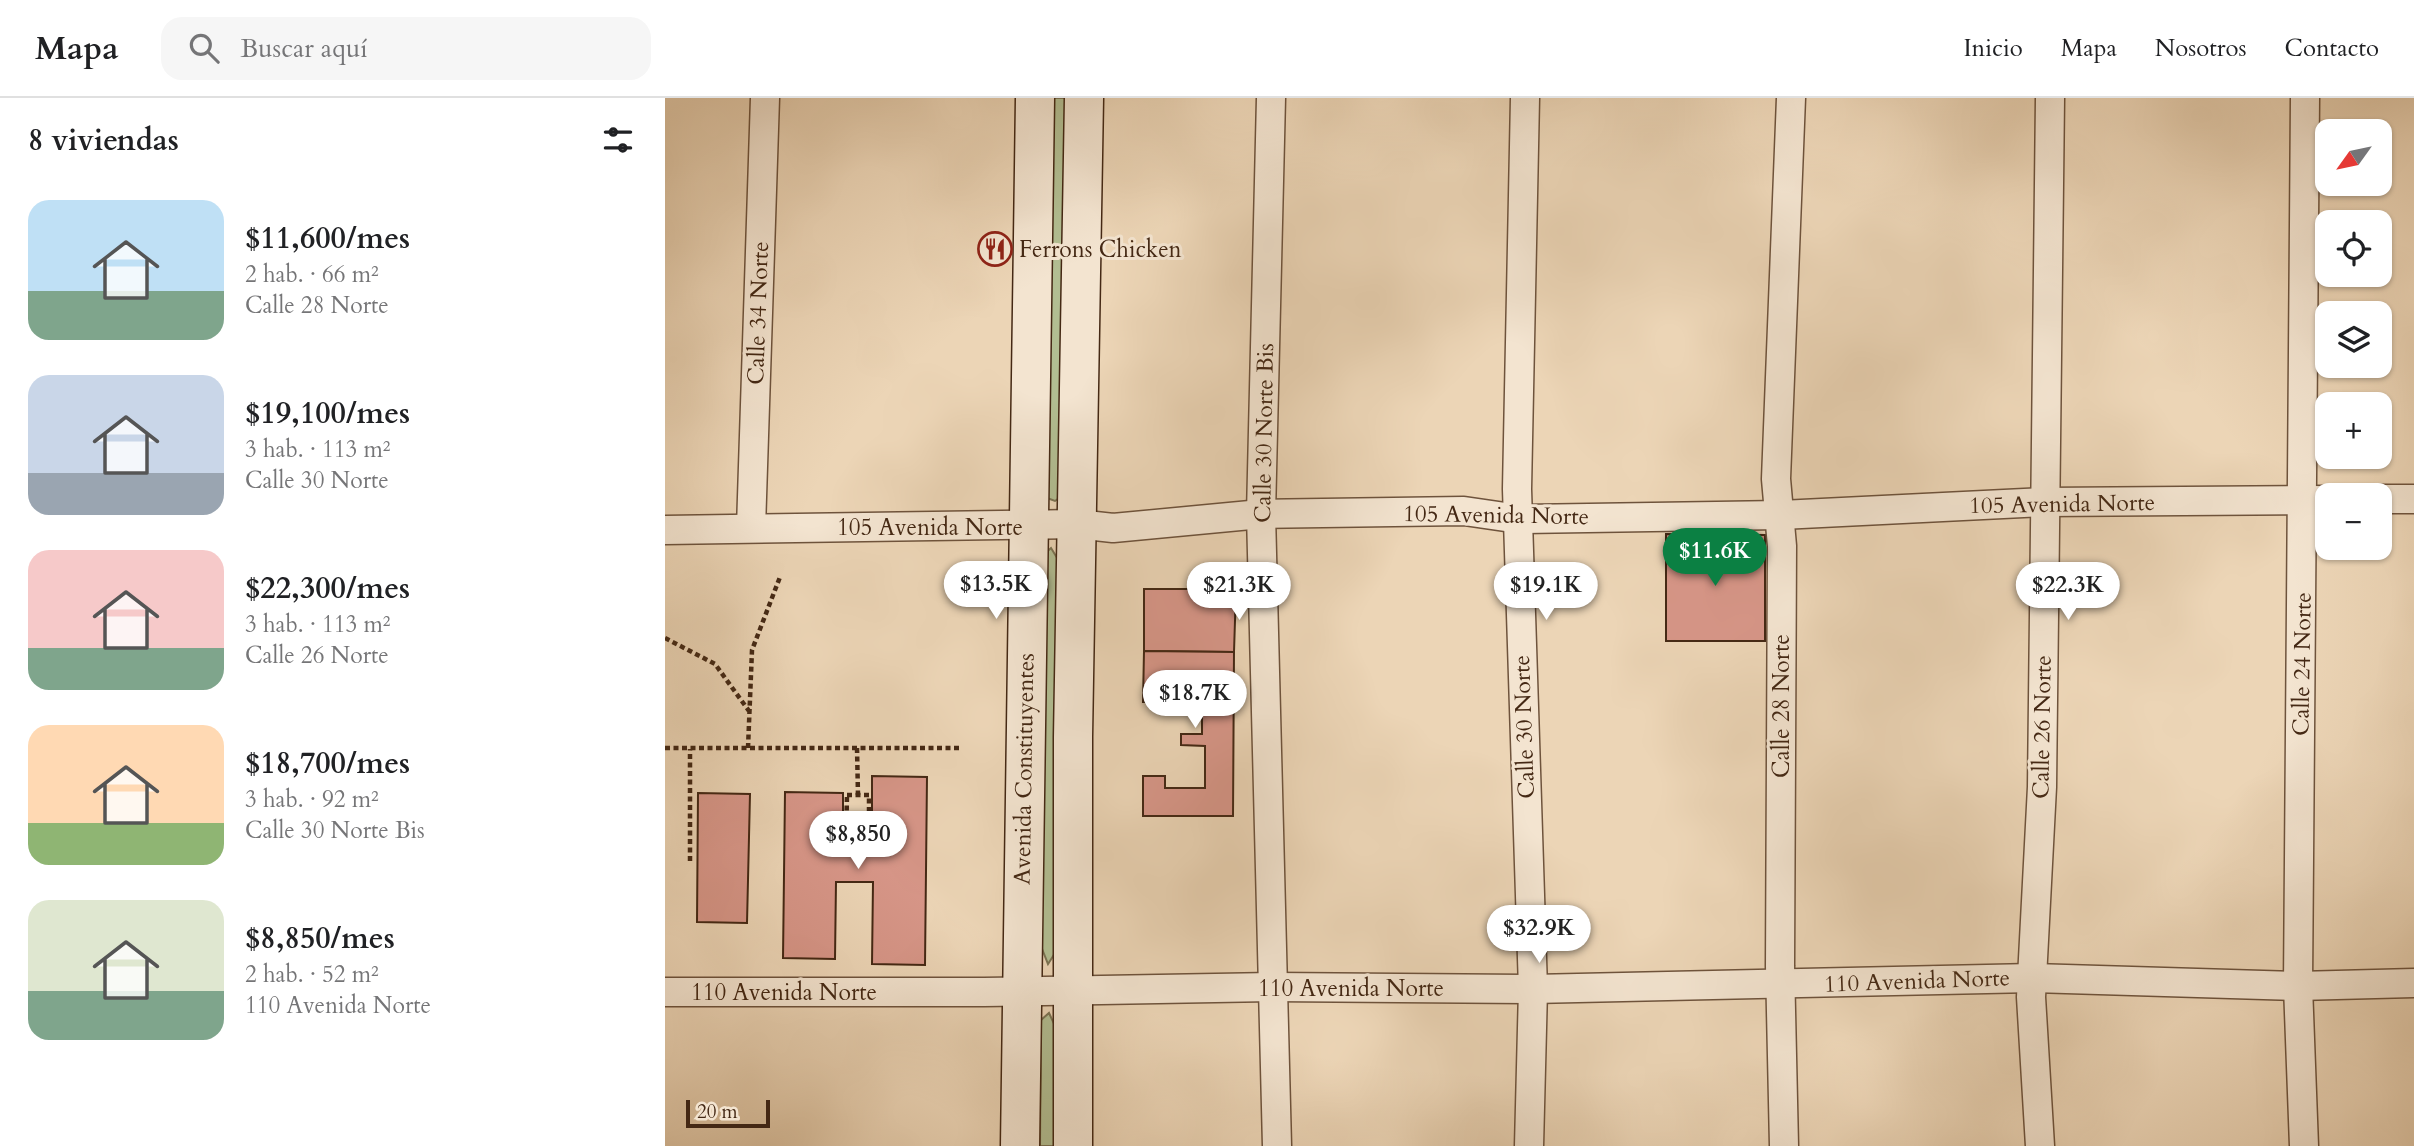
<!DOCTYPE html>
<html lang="es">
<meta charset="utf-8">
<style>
:root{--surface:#fff;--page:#f6f6f6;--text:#202124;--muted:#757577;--line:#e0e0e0;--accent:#0b8043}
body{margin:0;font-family:Cardo,serif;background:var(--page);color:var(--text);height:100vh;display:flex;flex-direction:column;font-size:26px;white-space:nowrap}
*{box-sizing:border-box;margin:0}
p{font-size:23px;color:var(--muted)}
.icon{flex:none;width:38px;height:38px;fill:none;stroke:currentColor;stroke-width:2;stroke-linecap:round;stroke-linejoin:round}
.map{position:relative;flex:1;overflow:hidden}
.side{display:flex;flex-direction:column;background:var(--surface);width:665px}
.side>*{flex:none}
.needle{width:46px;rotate:237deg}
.tools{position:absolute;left:1650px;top:21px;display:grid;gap:14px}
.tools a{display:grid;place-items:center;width:77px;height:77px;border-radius:14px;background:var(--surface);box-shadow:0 2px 5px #0004;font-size:35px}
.scale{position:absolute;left:21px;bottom:18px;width:84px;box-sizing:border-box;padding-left:7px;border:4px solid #442814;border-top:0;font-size:19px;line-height:24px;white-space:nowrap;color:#442814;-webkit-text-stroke:5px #f3e4d0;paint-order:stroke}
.price{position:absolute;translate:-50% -60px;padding:0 16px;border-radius:24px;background:#fff;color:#222;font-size:23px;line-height:46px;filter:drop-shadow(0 2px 4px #0008)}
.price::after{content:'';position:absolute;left:50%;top:42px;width:21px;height:16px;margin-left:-10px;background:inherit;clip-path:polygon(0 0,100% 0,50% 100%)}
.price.selected{background:var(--accent);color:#fff}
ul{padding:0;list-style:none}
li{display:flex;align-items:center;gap:21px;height:175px;padding:0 28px}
li span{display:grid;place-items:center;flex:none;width:196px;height:140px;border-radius:21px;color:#555}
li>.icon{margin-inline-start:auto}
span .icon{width:84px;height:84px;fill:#fffc;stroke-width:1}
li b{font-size:30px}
h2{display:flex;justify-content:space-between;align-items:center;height:84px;padding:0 28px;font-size:30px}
header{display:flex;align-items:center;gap:42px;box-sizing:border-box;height:98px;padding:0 35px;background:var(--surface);border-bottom:2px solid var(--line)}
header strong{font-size:33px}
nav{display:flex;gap:38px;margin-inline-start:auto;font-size:24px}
.search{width:490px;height:63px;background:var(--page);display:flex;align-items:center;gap:18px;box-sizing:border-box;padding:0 24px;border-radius:21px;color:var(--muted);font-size:26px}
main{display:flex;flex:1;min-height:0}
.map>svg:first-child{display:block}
.green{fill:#b2be92;stroke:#7b7353;stroke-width:2}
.building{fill:#d79688;stroke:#442814;stroke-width:2}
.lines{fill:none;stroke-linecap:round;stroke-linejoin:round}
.minor-casing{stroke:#6e533c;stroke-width:31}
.secondary-casing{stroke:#442814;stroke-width:41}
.path{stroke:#442814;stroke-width:4.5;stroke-dasharray:5 3.5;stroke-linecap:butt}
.minor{stroke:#f3e4d0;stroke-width:28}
.secondary{stroke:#f3e4d0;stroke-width:38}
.labels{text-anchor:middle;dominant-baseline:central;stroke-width:6;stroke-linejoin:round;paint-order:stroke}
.poi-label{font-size:23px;fill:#442814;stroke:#f3e4d0;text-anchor:start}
.street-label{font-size:23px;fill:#442814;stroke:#f3e4d0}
</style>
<header>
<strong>Mapa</strong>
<div class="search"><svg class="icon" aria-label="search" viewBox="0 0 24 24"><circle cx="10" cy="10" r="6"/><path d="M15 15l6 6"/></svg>Buscar aquí</div>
<nav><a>Inicio</a><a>Mapa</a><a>Nosotros</a><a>Contacto</a></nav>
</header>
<main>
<section class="side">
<h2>8 viviendas<svg class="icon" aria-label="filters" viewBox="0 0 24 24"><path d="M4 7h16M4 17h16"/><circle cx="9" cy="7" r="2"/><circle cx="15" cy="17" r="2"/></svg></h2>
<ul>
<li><span style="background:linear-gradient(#bfe0f5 65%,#7fa58c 0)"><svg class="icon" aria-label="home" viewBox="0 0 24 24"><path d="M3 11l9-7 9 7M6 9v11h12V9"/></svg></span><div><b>$11,600/mes</b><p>2 hab. · 66 m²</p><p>Calle 28 Norte</p></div></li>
<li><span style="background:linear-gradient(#c9d6e8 70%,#9aa5b1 0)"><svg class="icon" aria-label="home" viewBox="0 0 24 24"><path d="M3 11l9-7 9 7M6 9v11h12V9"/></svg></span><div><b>$19,100/mes</b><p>3 hab. · 113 m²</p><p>Calle 30 Norte</p></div></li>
<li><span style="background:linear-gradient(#f6c9c9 70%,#7fa58c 0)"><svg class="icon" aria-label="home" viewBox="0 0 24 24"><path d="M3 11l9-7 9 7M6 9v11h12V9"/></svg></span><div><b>$22,300/mes</b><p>3 hab. · 113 m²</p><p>Calle 26 Norte</p></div></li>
<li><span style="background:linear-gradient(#ffd9b3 70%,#8fb573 0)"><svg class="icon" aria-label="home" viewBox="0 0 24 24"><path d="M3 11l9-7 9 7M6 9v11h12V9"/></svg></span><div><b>$18,700/mes</b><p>3 hab. · 92 m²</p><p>Calle 30 Norte Bis</p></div></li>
<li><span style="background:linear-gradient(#dfe7d0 65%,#7fa58c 0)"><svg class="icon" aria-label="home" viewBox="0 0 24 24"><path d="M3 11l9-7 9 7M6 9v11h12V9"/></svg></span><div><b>$8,850/mes</b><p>2 hab. · 52 m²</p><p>110 Avenida Norte</p></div></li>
</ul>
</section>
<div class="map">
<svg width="1749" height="1048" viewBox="0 0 1749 1048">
<rect width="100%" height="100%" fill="#ecd5b6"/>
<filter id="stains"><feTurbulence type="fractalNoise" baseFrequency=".00286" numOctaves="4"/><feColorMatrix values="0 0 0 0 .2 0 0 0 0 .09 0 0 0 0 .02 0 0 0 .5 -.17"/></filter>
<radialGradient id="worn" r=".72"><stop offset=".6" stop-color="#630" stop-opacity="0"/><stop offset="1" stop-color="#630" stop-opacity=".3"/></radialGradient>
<!-- green -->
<g class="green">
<polygon points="384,0 402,0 397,398 390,403 382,400"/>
<polygon points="386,450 394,463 392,852 383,866 374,843 376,459"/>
<polygon points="384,915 391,930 391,1048 375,1048 376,922"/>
</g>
<!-- building -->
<g class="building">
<polygon points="1001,436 1100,437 1100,543 1001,543"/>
<polygon points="479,491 571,491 569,554 479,553"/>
<polygon points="479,553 569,554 568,718 478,718 478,678 500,678 500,690 540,690 540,648 516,647 516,636 537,636 537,593 506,593 506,604 478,604"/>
<polygon points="207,678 262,679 260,867 207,866 208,784 171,784 170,861 118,860 120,694 178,695 178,749 207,750"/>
<polygon points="33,695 85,696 82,825 32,824"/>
</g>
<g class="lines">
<!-- minor casing -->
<g class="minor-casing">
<g id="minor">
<polyline points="606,0 596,416 612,1048"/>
<polyline points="860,0 852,391 868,891 864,1048"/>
<polyline points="1715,401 1749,401"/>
<polyline points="86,430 100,0"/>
<polyline points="0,432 412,426 448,430 596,416 799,413 854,421 1116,417 1379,404 1662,402"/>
<polyline points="0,894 319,894 608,889 868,891 1368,880 1633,888 1749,885"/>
<polyline points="1119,1048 1115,868 1117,448 1111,381 1126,0"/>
<polyline points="1375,1048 1366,899 1377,689 1385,0"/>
<polyline points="1639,1048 1633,888 1640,0"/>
</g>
</g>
<!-- secondary casing -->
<g class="secondary-casing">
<g id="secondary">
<polyline points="355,1048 370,0"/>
<polyline points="408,1048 408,639 419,0"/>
</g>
</g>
<!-- path -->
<g class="path">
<polyline points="0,540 50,566 84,613"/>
<polyline points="0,650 296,650"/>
<polyline points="83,650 87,552 115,479"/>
<polyline points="192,650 193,697"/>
<polygon points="182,697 204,697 204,746 181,746"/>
<polyline points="25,763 25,651"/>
</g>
<!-- minor -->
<use href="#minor" class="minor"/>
<!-- secondary -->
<use href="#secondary" class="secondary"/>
</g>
<!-- icons -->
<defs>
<g id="restaurant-ring" transform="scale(1.75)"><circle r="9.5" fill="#f3e4d0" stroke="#8f2418" stroke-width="1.5"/><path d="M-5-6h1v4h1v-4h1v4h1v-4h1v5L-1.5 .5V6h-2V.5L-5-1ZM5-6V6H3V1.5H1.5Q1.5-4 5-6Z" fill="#8f2418"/></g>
</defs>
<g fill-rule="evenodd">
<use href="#restaurant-ring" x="330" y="151"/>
</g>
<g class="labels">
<!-- poi labels -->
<g class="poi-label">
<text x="354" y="151">Ferrons Chicken</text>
</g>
<!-- street labels -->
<g class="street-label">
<text transform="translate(93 215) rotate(-88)">Calle 34 Norte</text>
<text transform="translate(599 335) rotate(-89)">Calle 30 Norte Bis</text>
<text transform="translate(1397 406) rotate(-1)">105 Avenida Norte</text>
<text transform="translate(831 417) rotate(1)">105 Avenida Norte</text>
<text x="265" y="429">105 Avenida Norte</text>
<text transform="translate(1637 566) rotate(-89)">Calle 24 Norte</text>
<text transform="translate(1116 608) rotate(-90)">Calle 28 Norte</text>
<text transform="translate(859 629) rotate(-92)">Calle 30 Norte</text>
<text transform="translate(1377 629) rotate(-89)">Calle 26 Norte</text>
<text transform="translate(359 671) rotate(-89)">Avenida Constituyentes</text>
<text transform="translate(1252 883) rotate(-2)">110 Avenida Norte</text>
<text x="686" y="890">110 Avenida Norte</text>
<text x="119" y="894">110 Avenida Norte</text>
</g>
</g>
<rect width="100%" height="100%" filter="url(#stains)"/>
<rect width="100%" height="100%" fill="url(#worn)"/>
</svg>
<div class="tools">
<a><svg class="needle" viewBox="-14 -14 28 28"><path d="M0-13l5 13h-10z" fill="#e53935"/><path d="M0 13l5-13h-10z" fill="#757577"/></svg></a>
<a><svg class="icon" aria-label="locate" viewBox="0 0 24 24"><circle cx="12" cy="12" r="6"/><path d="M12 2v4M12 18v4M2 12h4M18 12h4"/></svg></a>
<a><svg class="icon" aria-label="layers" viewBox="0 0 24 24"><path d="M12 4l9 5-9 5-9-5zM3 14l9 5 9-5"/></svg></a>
<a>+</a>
<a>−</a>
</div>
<div class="scale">20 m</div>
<b class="price selected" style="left:1050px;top:490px">$11.6K</b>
<b class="price" style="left:331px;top:523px">$13.5K</b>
<b class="price" style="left:574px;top:524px">$21.3K</b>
<b class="price" style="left:881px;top:524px">$19.1K</b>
<b class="price" style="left:1403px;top:524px">$22.3K</b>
<b class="price" style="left:530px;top:632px">$18.7K</b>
<b class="price" style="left:193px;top:773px">$8,850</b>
<b class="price" style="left:874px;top:867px">$32.9K</b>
</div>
</main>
